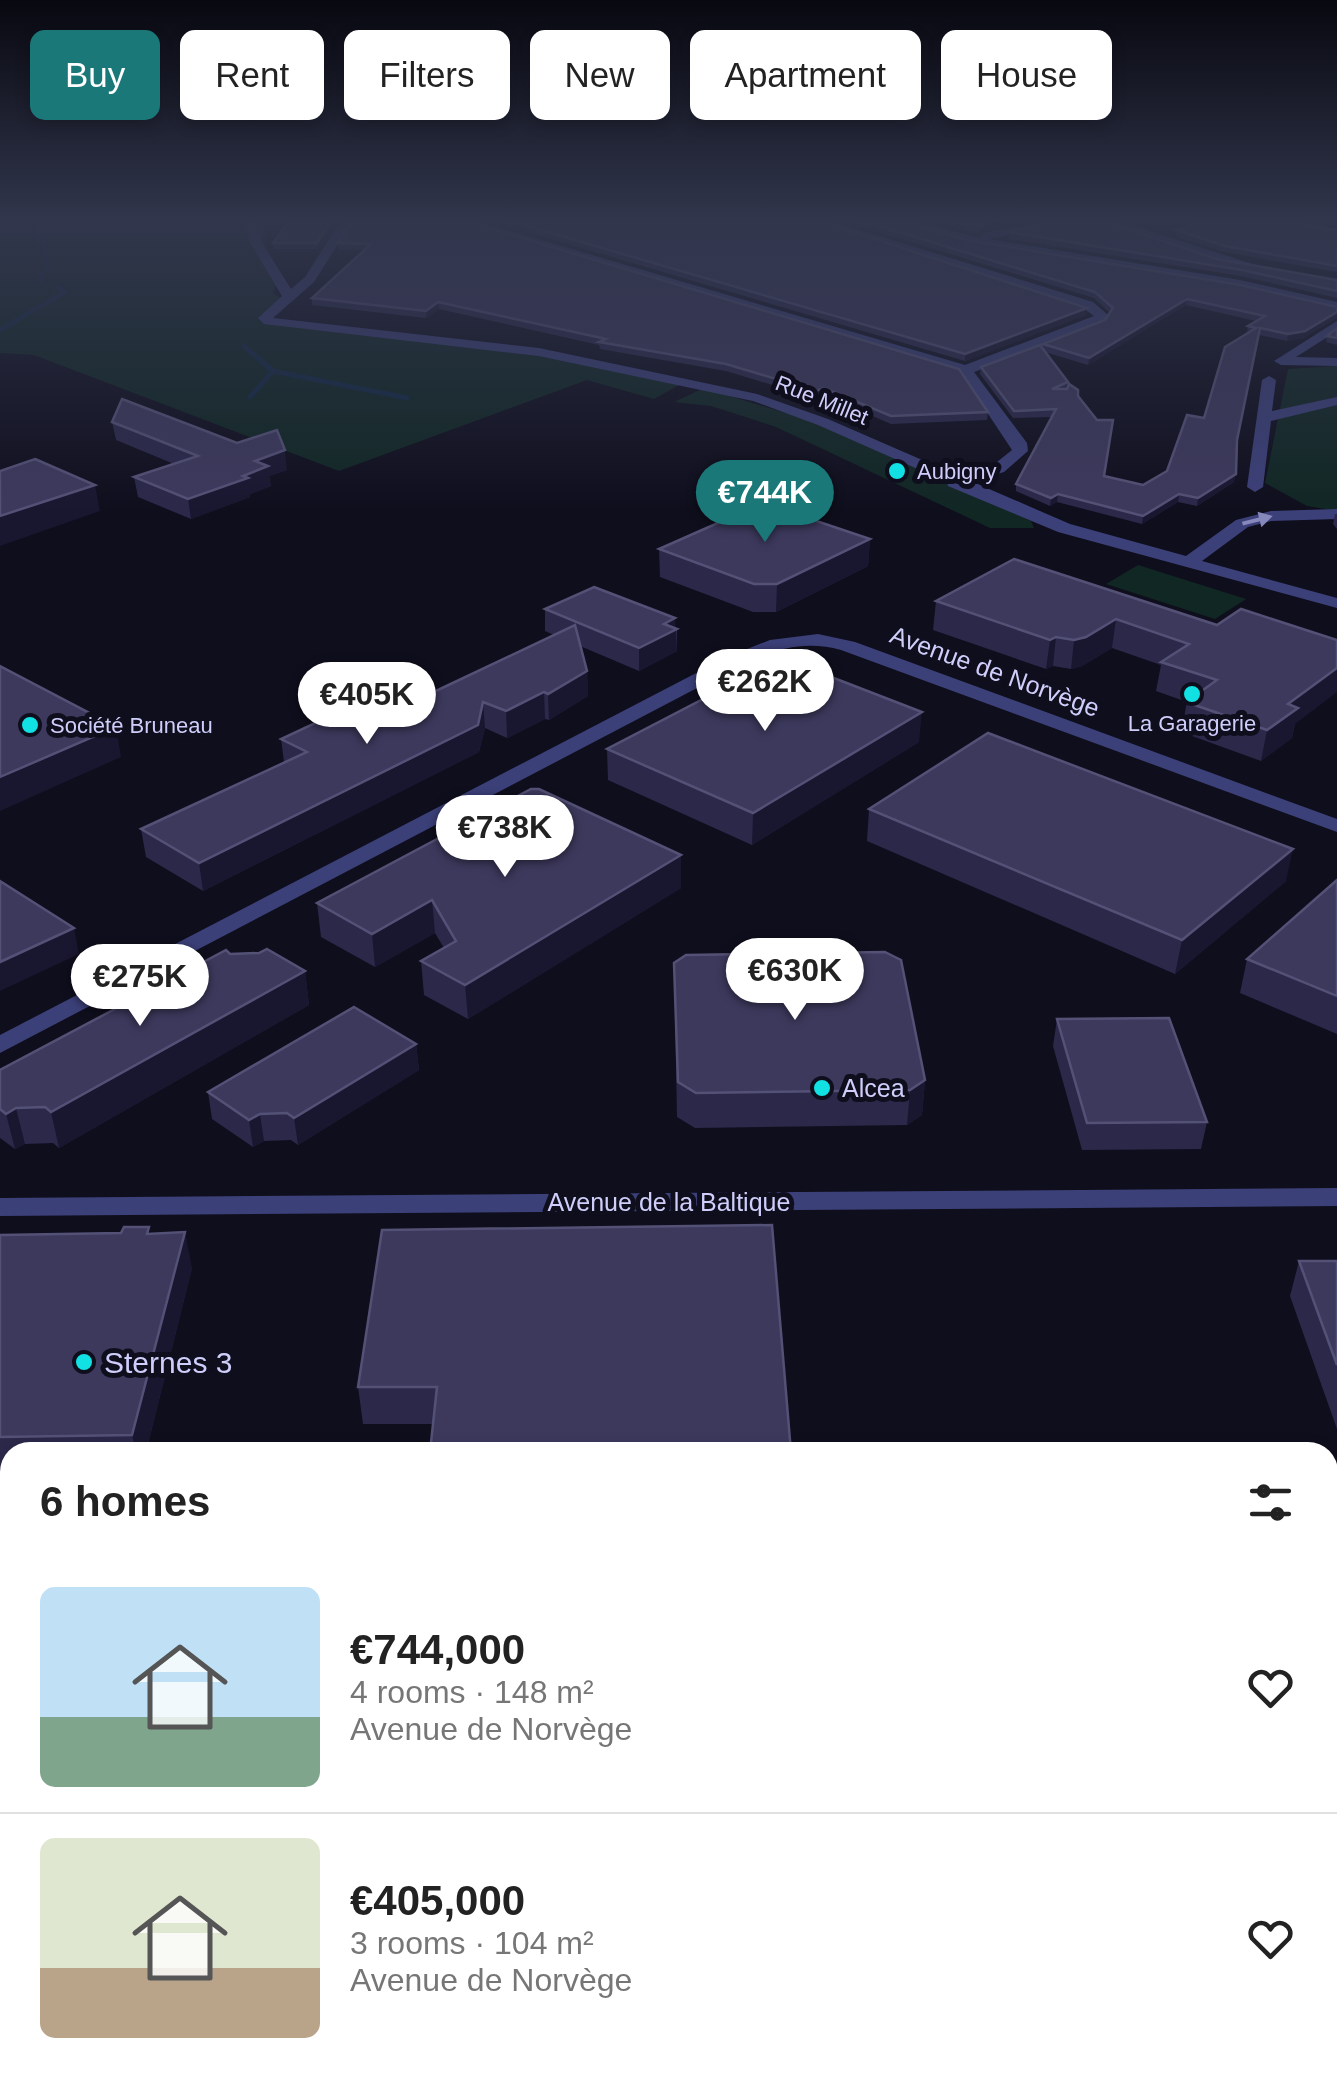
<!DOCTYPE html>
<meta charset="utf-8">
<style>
:root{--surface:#fff;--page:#f6f6f6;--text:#222;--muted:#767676;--line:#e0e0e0;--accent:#1b7879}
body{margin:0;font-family:Arial,sans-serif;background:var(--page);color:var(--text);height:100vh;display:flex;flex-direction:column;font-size:38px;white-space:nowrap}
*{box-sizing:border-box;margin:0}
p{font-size:32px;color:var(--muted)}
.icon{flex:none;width:55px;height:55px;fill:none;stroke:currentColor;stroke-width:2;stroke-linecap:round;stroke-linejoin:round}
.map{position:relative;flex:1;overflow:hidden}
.details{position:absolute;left:0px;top:1442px;width:1338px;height:642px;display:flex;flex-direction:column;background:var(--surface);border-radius:30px 30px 0 0;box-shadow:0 5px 15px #0003}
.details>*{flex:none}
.guide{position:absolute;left:30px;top:30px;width:1278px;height:90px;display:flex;gap:20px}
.price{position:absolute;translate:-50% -85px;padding:0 22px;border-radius:35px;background:#fff;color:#222;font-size:32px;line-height:65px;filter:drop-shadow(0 2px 5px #0008)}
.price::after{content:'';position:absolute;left:50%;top:60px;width:30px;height:22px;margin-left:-15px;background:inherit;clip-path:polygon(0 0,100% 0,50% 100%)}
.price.current{background:var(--accent);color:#fff}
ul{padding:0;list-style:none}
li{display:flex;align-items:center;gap:30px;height:250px;padding:0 40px}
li+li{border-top:2px solid var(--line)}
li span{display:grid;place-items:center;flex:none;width:280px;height:200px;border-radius:15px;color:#555}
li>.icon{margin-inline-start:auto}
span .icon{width:120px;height:120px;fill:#fffc;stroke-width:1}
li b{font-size:42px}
h2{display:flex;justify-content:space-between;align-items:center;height:120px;padding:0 40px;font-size:42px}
.tag{padding:0 35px;border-radius:15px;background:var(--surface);box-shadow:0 5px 15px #0003;font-size:35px;line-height:90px}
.tag.current{background:var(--accent);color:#fff}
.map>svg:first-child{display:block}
.green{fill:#112724}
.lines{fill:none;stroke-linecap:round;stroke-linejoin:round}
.stream{stroke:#122942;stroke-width:5}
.minor{fill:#3c4079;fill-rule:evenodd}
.tertiary{fill:#3c4079;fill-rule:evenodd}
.secondary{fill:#6d76f3;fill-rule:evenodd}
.wall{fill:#2b284a;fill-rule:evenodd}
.shaded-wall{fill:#191630}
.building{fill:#3d395d;stroke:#545176;stroke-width:2.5}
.oneway{fill:#8687ba}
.poi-dot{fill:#12e1e3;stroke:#0f0e1d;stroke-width:4}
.labels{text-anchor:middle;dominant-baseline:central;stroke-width:10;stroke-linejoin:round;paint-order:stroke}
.far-street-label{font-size:22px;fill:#cfcefb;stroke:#0f0e1d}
.far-poi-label{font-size:22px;fill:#cfcefb;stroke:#0f0e1d;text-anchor:start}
.street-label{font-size:25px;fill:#cfcefb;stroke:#0f0e1d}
.poi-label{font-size:25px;fill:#cfcefb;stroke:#0f0e1d;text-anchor:start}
.near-poi-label{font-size:30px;fill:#cfcefb;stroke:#0f0e1d;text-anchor:start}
</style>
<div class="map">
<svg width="1337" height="2084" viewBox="0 0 1337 2084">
<rect width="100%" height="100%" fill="#0f0e1d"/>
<!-- green -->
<g class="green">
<polygon points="0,219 268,219 264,222 266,264 276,285 273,293 282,299 262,317 566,359 681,384 654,399 587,380 339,471 34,355 0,353"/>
<polygon points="1337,366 1337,511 1307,506 1265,483 1288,369"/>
<polygon points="704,388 815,422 1031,521 1034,528 990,528 776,427 711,406 674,402"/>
<polygon points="1138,565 1246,599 1215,619 1106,584"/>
</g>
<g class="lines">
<!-- stream -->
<g class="stream">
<polyline points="29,219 40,224 36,237 43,242 48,268 40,276 42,281"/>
<polyline points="0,330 65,292 57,287"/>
<polyline points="244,346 273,371 407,398"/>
<polyline points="250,397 273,371"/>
</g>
<!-- minor -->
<g class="minor">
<polygon points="246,219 258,219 261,241 291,289 305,277 342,219 354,219 314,282 273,318 539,348 757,394 828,419 959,476 992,466 1012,450 961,373 452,219 470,219 965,365 1094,316 1083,308 807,219 824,219 1093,302 1108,315 1101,325 974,372 1027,443 1028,451 1004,472 973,482 1070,524 1186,556 1236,520 1271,511 1337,509 1337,519 1271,521 1248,527 1202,561 1337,598 1337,608 1058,532 948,486 947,482 818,425 753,401 539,356 264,324 258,318 282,296 249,241"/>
<polygon points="888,219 906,219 980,238 985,232 1060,219 1084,219 988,239 1240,280 1337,302 1337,310 1240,288 966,243"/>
<polygon points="1096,219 1112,219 1265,268 1259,272 1181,252"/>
<polygon points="1337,321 1337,331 1296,357 1337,358 1337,366 1281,365 1274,361"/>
<polygon points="1269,376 1276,380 1272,411 1337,397 1337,405 1271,421 1263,487 1255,492 1247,487 1262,380"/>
<path d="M818,634l37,8 482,177v13l-496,-182c-36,-10 -67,-1 -100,15l-741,388v-18l727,-378 43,-17z"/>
<polygon points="1337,1188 1337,1206 0,1216 0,1198"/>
</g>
<!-- tertiary -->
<g class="tertiary">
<rect x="1328" y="1961" width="9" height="40"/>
<polygon points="0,1977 10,1978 10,2018 0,2017"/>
</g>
<!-- secondary -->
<polygon class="secondary" points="1252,219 1278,219 1337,229 1337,235"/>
</g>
<!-- wall -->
<g class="wall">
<polygon points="291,219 338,219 318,249 274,249 273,243"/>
<polygon points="354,219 988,412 987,420 891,424 824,395 816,398 726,371 600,349 599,345 439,309 426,318 312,305 312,298 364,250 339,250 338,243"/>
<polygon points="483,219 813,219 1086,315 965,361"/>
<path d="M836,219h59l71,21 274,45 64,53 -17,3 -28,-6 -22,107 -3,40 -37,24 -19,-4 -36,22 -85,-22 -7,4 -34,-15v-7l36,-67 -39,1 -33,-44 1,-7 62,-19v-4l62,-24 5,-7 -16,-15zM1186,305l70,16 -8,5 -1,7 -43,85 -37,53 -24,14 -39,-9 -26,-80 -11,-7 1,-7 -23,-30 43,13z"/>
<polygon points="920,219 1039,219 984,228 979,234"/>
<polygon points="1298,219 1337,219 1337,226"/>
<polygon points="1114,225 1217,259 1337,280 1337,298 1241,276 1009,239 1009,232"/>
<polygon points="1176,230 1337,232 1337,272 1224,252 1175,236"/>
<polygon points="1337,328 1337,345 1326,342 1327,336"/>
<polygon points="112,422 287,470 269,476 271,486 250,494 250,497 191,519 138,497 134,477 174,464 116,440"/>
<polygon points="1335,514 1337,514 1337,529 1333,524"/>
<polygon points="870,539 868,566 776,612 753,612 660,577 659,549"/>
<polygon points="936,601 1217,625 1295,724 1292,738 1261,761 1181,732 1187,702 1156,691 1161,665 1112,648 1082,666 1071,669 1053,666 1046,669 933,630"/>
<polygon points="545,609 675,628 677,629 677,651 639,671 580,646 587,671 588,696 549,720 545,719 507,738 485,728 479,752 203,891 146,857 141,829 284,762 281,739 421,698 554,635 545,631"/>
<polygon points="919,742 752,845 608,780 607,749"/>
<polygon points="869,809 1286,881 1175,974 867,841"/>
<polygon points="681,855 681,888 468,1019 424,995 421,961 444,948 435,933 375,967 321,937 317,903"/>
<polygon points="1337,880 1337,1034 1240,993 1247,959"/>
<polygon points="230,954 305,971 309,1005 59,1148 53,1143 25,1144 15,1149 0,1138 0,1070"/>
<polygon points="674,963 925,1080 922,1115 907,1125 695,1128 677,1117"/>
<polygon points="1057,1019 1207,1122 1201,1149 1082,1150 1053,1046"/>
<polygon points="416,1044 419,1070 298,1145 291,1140 264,1141 253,1147 212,1119 208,1092"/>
<polygon points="382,1230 791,1452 433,1424 363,1424 358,1387"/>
<polygon points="150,1233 192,1268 146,1452 10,1452 10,1474 0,1474 0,1235"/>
<polygon points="1299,1261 1337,1261 1337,1429 1290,1296"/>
<polygon points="10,1558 10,1708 0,1708 0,1559"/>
</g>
<!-- shaded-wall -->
<g class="shaded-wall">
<polygon points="333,219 338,219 318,249 317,243"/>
<polygon points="1004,219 1039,219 984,228 979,234 979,228 985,222"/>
<polygon points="1187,299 1186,305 1088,365 1089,358"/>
<polygon points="438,302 439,309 426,318 426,311"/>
<polygon points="1087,308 1086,315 965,361 965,354"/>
<polygon points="1337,312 1337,318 1304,338 1287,341 1288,334"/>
<polygon points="824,388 824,395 816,398 816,391"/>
<polygon points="285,450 287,470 269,476 271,486 250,494 250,497 191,519 188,499 243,476 255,461"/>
<polygon points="1236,474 1234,482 1197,506 1198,498"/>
<polygon points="95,485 100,511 0,546 0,516"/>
<polygon points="1058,494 1057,502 1050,506 1051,498"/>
<polygon points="1179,494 1178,502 1142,524 1143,516"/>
<polygon points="870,539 868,566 776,612 777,584"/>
<polygon points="675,618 677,651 639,671 639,648 664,624"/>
<polygon points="1116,619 1112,648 1082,666 1071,669 1074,640"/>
<polygon points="1056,637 1053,666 1046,669 1050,640"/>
<polygon points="1337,668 1337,692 1295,724 1292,738 1261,761 1267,730 1288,704"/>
<polygon points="587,671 588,696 549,720 548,694"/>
<polygon points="544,692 545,719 507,738 506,711"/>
<polygon points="483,702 485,728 479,752 203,891 199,863"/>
<polygon points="922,712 919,742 752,845 753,813"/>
<polygon points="116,727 121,757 0,811 0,777"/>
<polygon points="1293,849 1286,881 1175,974 1182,940"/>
<polygon points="681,855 681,888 468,1019 465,985"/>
<polygon points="432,900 435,933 375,967 372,934"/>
<polygon points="74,928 79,954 0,991 0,962"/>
<polygon points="305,971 309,1005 59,1148 51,1112"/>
<polygon points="416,1044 419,1070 298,1145 294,1118"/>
<polygon points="925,1080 922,1115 907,1125 910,1090"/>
<polygon points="16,1108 25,1144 15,1149 6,1114"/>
<polygon points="260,1114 264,1141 253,1147 249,1120"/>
<polygon points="185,1232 192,1268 146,1452 136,1452 132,1435"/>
</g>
<!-- building -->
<g class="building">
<polygon points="291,219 333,219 317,243 273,243"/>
<polygon points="354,219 458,219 959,369 988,412 891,416 824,388 816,391 726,364 599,342 606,339 438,302 426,311 312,298 371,244 338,243"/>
<polygon points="503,219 813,219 1087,308 965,354"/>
<polygon points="856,219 895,219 966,240 1240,285 1337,307 1337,312 1305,331 1288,334 1260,328 1237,440 1236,474 1198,498 1179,494 1143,516 1058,494 1051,498 1016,484 1056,409 1014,411 981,367 1040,345 1068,382 1052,389 1067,389 1069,384 1078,390 1078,396 1097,420 1113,420 1104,476 1143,485 1167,471 1187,415 1204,418 1225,347 1256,328 1248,326 1265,316 1187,299 1089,358 1043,344 1105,320 1113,308 1095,292"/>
<polygon points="945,219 1004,219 985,222 979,228"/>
<polygon points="1074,219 1104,219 1114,225 1217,259 1337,280 1337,291 1242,270 1009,232"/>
<polygon points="1212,219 1264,219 1337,232 1337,266 1225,246 1176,230"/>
<polygon points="1337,328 1337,338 1327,336"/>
<polygon points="122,399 237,443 277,430 285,450 255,461 268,466 243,476 248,478 188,499 134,477 198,456 112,422"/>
<polygon points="35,459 95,485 0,516 0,471"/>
<polygon points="763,503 870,539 777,584 754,584 659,549"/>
<polygon points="1014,559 1217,625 1241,609 1337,640 1337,668 1288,704 1298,708 1267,730 1186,702 1217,680 1161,662 1189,644 1116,619 1086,637 1074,640 1056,637 1050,640 936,601"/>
<polygon points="594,587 675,618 664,624 677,629 639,648 545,609"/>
<polygon points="575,625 587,671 548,694 544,692 506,711 483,702 478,725 199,863 141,829 307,752 281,739 394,686 421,698"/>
<polygon points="782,658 922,712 753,813 607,749"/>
<polygon points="0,666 116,727 0,777"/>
<polygon points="988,733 1293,849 1182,940 869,809"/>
<polygon points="531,789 539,789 681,855 465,985 421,961 456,941 432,900 372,934 317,903"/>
<polygon points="1337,880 1337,996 1247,959"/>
<polygon points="0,881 74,928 0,962"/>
<polygon points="267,949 305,971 51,1112 45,1107 16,1108 6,1114 0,1109 0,1070 226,950 230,954 259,953"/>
<polygon points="885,952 901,960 925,1080 910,1090 696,1093 678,1082 674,963 686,955"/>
<polygon points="354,1007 416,1044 294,1118 287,1113 260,1114 249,1120 208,1092"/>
<polygon points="1169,1018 1207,1122 1087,1123 1057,1019"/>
<polygon points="772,1225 791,1452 430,1452 437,1387 358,1387 382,1230"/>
<polygon points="124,1227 149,1227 147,1234 185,1232 132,1435 0,1437 0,1235 121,1233"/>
<polygon points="1299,1261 1337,1261 1337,1365"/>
<polygon points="10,1558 10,1679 0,1680 0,1559"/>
</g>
<!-- one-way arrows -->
<defs><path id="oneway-solid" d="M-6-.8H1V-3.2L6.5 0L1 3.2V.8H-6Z" transform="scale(2.5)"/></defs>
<use class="oneway" href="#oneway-solid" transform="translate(1257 520) rotate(-14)"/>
<!-- sky -->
<linearGradient id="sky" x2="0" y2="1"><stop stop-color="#080810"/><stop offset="0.43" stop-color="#31364c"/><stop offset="1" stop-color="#31364c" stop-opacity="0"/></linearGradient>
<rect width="1337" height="511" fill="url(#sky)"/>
<!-- markers -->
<g class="poi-dot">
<circle cx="897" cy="471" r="10"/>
<circle cx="1192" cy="694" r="10"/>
<circle cx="30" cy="725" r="10"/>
<circle cx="822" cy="1088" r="10"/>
<circle cx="84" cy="1362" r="10"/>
</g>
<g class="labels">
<!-- far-street labels -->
<g class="far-street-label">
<text transform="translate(822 400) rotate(22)">Rue Millet</text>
</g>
<!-- far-poi labels -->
<g class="far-poi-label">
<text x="917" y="471">Aubigny</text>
<text x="1192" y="723" text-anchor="middle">La Garagerie</text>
<text x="50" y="725">Société Bruneau</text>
</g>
<!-- street labels -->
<g class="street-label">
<text transform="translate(995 671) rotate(20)">Avenue de Norvège</text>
<text x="669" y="1202">Avenue de la Baltique</text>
</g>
<!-- poi labels -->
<g class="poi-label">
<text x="842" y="1088">Alcea</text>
</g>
<!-- near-poi labels -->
<g class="near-poi-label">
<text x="104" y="1362">Sternes 3</text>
</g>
</g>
</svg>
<b class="price current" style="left:765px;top:545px">€744K</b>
<b class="price" style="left:765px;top:734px">€262K</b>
<b class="price" style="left:367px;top:747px">€405K</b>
<b class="price" style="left:505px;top:880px">€738K</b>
<b class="price" style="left:795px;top:1023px">€630K</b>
<b class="price" style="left:140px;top:1029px">€275K</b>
<div class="guide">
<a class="tag current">Buy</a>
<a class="tag">Rent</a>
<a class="tag">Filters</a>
<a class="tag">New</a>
<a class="tag">Apartment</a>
<a class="tag">House</a>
</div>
<section class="details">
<h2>6 homes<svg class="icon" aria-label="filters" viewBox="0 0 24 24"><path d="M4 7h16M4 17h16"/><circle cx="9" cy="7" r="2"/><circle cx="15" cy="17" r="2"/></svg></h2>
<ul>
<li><span style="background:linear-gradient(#bfe0f5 65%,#7fa58c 0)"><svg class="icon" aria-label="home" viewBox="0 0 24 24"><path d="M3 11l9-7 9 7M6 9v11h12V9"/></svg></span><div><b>€744,000</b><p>4 rooms · 148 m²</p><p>Avenue de Norvège</p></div><svg class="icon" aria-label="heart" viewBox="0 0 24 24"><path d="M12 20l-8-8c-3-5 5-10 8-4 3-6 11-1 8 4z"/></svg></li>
<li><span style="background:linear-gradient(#dfe7d0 65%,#b9a48a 0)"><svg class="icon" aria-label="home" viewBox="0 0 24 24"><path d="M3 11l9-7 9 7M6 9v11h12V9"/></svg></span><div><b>€405,000</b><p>3 rooms · 104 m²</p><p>Avenue de Norvège</p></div><svg class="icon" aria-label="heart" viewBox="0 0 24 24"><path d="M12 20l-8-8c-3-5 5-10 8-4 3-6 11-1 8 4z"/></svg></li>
</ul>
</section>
</div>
